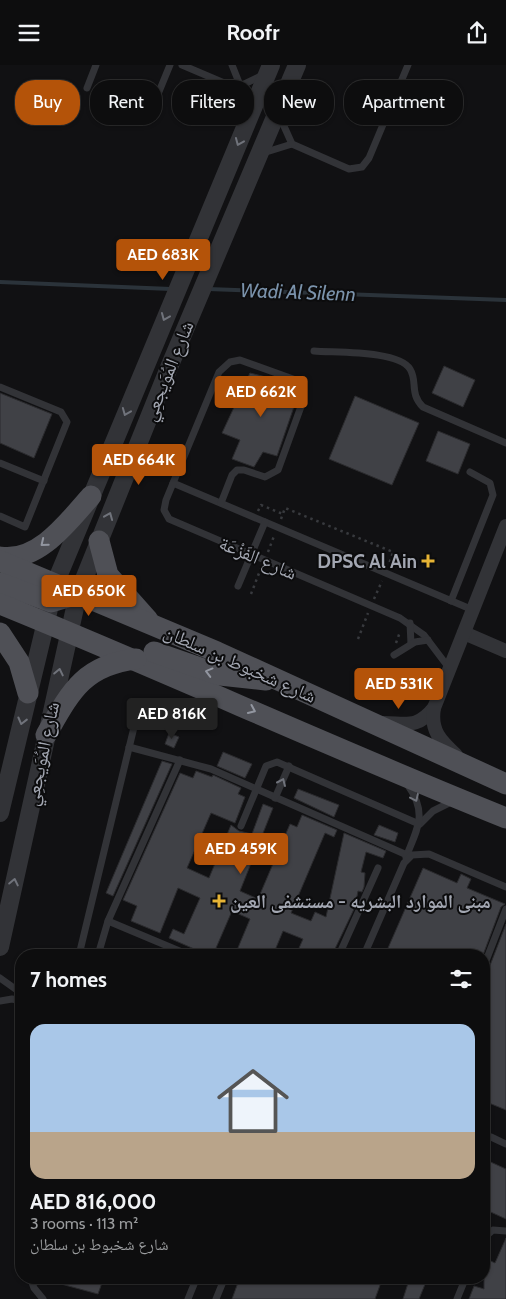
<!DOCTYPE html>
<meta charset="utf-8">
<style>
:root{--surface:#0d0d0e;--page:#1b1b1c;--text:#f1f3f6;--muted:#9a9c9e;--line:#2d2d2e;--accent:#b45309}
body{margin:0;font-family:Cabin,"Noto Naskh Arabic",sans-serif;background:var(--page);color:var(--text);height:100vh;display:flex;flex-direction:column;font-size:19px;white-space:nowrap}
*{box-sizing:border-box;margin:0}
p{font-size:16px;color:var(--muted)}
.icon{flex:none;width:28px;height:28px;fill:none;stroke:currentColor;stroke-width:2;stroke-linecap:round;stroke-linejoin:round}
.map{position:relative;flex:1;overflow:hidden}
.details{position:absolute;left:15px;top:884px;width:475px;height:335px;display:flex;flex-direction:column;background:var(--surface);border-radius:20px;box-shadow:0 1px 4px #0004,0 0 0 1px var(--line)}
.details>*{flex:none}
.hud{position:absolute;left:15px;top:15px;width:476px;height:45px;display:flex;gap:10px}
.price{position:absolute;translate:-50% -42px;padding:0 11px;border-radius:5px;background:var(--accent);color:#fff;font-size:16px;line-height:32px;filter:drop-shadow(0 1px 2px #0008)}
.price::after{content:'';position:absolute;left:50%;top:30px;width:15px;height:11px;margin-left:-8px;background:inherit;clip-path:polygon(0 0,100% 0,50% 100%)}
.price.active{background:#222;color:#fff}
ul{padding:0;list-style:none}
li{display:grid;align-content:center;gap:10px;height:265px;padding:0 15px}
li+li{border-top:1px solid var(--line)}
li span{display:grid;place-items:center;height:155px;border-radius:15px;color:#555}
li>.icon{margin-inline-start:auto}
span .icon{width:90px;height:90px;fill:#fffc;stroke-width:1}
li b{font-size:21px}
h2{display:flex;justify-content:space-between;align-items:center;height:60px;padding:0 15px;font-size:21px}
.chip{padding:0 18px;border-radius:20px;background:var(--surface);box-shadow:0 1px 4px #0004,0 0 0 1px var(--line);font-size:18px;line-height:45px}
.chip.active{background:var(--accent);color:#fff}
header{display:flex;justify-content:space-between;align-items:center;height:65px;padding:0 15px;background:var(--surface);font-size:22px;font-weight:800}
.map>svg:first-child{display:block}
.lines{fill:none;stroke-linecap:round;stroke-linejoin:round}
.stream{stroke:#2b333a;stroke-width:4}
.building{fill:#404146;stroke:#2b2b2e}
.path{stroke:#383a3e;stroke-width:2.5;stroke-dasharray:2.5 4;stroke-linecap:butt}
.service{stroke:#323337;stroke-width:7}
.minor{stroke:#323337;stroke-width:14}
.tertiary{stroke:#323337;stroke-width:18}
.primary{stroke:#4f5056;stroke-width:21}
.oneway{stroke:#70737b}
.oneway2{stroke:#9296a0}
.poi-dot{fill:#e7b435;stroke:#0c0c0d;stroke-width:2}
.labels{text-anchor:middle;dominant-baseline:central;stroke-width:4;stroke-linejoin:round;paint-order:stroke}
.street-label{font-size:19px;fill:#a3a7b2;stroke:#0c0c0d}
.poi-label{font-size:19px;font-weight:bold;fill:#a3a7b2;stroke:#0c0c0d;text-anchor:end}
.water-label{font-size:20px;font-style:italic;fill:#7b93ac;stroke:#0c0c0d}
</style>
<header><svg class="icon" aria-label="menu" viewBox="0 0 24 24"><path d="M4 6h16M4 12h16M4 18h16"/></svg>Roofr<svg class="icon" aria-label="share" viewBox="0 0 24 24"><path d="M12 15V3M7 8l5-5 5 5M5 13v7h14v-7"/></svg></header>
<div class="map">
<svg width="506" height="1234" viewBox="0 0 506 1234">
<rect width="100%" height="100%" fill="#111113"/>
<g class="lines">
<!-- stream -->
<g class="stream">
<polyline points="0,217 171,224"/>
<polyline points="208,224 506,235"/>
</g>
</g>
<!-- building -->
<g class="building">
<polygon points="444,301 475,315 463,342 432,328"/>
<polygon points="250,308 290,318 288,322 296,326 297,333 277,391 263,387 254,402 232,394 240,375 222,368"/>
<polygon points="0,328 52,349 34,393 0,378"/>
<polygon points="355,331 419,358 392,420 329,394"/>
<polygon points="438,366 470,379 458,409 426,396"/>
<polygon points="169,668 179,672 174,683 165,679"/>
<polygon points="223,687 252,699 245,713 217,701"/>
<polygon points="162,696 172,699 113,831 106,828"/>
<polygon points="196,706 212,712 213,710 241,723 238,729 245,732 235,758 211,748 187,803 209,813 231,760 239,766 252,769 263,739 273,743 240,826 258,834 290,759 297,762 302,750 337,765 334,772 325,768 291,848 311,856 315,847 326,852 344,768 386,786 383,793 366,787 361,807 365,808 364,822 362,827 358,826 355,842 332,890 296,890 303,874 283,866 273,890 235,890 250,854 232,846 216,883 233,890 208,890 169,873 173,864 184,869 200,833 178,823 160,868 131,856 137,841 123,835 180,708 193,713"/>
<polygon points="298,724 339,740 334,752 294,733"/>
<polygon points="379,760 398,768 395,777 374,770"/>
<polygon points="423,803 457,818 461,809 471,814 467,823 505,839 501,842 483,890 385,890"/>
<polygon points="506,859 506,1045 484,1036 484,910 489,903"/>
<polygon points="484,1094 506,1104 506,1154 484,1144"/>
<polygon points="506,1173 506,1234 469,1234 474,1221 484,1224 484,1193 495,1198"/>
<polygon points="51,1212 104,1212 98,1229 50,1216"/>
<polygon points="240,1212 383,1212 375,1234 232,1234"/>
<polygon points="410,1212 428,1212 419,1234 403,1234"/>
</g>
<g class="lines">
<!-- path -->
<g class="path">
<polyline points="258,446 261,440 283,449"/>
<polyline points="281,454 285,443 393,487 389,499"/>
<polyline points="268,487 274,471"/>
<polyline points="251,529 261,503"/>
<polyline points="374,534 382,516"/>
<polyline points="358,574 368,548"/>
<polyline points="396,578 400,567"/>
</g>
<!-- service -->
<g class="service">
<polyline points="182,0 236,23"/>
<polyline points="232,0 240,20"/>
<polyline points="87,23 96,0"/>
<polyline points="236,23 263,10"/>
<polyline points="236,23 246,51"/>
<polyline points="279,50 292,79 349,104 362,102 369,93 408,0"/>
<polyline points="149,51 170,0"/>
<polyline points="263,88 292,79"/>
<path d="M314,286c21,2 84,-1 96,18 8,13 -1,24 13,38l83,36"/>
<polyline points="0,322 61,347 67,357 25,462 0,451"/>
<polyline points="0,398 44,416"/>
<polyline points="173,418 473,545"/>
<polyline points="221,438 232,410 237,405 244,405 265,412 278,405 303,336 300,321 293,314 240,295 230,297 219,307 166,435 164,445 169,454 400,553 424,570 449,603"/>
<polyline points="238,521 265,457"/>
<polyline points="451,536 493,430 490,418 470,407"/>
<polyline points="410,558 411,579"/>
<polyline points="394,590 415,577 428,575"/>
<polyline points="129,682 211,704 407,790"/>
<polyline points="275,733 289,701"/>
<polyline points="420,759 433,746 451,737"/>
<polyline points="241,761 266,701 277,697 419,759"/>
<path d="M406,792c12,-30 22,-44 1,-73"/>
<polyline points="108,856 189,890"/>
<polyline points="79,890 136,654"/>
<polyline points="98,890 108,856 180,695"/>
<polyline points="339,890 378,803"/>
<polyline points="364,890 404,798 412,790 429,789 506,822"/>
<polyline points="484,901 506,844"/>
<polyline points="0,913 21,928"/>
<polyline points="0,936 12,934 21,936"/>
<polyline points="491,1072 506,1079"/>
<polyline points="484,1173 493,1165 506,1166"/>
<polyline points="30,1212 34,1223 43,1234"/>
<polyline points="188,1234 197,1212"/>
<polyline points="216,1234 225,1212"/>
<polyline points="457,1234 466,1212"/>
</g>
<!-- minor -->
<g class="minor">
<polyline points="464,568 506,586"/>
<path d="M383,658c24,0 34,6 51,-15"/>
<path d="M456,690c-15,-14 -26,-24 -22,-47l72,-182"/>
</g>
<!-- tertiary -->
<g class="tertiary">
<polyline points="0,748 55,519 271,0"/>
<polyline points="0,882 78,529 170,300 297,0"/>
</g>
<!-- primary -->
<g class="primary">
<polyline points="99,476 108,510 148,555"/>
<path d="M0,492c38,6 68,-35 91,-61"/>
<polyline points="0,496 217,587 506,719"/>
<polyline points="0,518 51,537 78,529"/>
<path d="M0,539c170,69 336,146 506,214"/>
<polyline points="0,568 19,597 28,628"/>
<polyline points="154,587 220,610 266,615"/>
<path d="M46,670c24,-42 37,-70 90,-76"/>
</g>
</g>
<!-- one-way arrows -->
<defs><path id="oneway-chevron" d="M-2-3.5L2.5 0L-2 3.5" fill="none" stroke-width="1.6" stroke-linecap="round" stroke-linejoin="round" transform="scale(1.25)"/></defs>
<g class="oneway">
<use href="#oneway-chevron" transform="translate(239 77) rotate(113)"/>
<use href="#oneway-chevron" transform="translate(165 252) rotate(113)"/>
<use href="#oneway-chevron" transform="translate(126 347) rotate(112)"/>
<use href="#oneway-chevron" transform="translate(109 451) rotate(-68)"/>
<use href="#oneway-chevron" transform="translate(59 607) rotate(-78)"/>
<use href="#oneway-chevron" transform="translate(22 656) rotate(104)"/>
<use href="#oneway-chevron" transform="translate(282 717) rotate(-66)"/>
<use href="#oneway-chevron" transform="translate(415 733) rotate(65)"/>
<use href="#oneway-chevron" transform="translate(14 817) rotate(-78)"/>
</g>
<g class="oneway2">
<use href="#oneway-chevron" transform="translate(44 478) rotate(141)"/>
<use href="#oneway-chevron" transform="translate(209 607) rotate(-165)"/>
<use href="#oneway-chevron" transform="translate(252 645) rotate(24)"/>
</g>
<!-- markers -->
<g class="poi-dot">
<path d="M425.5 488.5h5v5h5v5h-5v5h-5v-5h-5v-5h5z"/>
<path d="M216.5 828.5h5v5h5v5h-5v5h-5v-5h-5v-5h5z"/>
</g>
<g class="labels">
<!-- street labels -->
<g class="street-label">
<text transform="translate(168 306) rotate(-68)">شارع المُوَيجعِي</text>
<text transform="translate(258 493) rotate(23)">شارع الفَزْعَة</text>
<text transform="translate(240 599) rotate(24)">شارع شخبوط بن سلطان</text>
<text transform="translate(42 689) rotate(-78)">شارع المُوَيجعِي</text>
</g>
<!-- poi labels -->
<g class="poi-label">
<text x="417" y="496">DPSC Al Ain</text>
<text x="230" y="836" text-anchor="start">مبنى الموارد البشريه - مستشفى العين</text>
</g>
<!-- water labels -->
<g class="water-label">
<text transform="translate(298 227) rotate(2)">Wadi Al Silenn</text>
</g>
</g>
</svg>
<b class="price" style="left:163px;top:216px">AED 683K</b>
<b class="price" style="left:261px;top:353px">AED 662K</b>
<b class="price" style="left:139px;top:421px">AED 664K</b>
<b class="price" style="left:89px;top:552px">AED 650K</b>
<b class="price" style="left:399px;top:645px">AED 531K</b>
<b class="price active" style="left:172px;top:675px">AED 816K</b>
<b class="price" style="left:241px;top:810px">AED 459K</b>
<div class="hud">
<a class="chip active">Buy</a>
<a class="chip">Rent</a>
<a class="chip">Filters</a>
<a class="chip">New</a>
<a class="chip">Apartment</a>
</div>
<section class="details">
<h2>7 homes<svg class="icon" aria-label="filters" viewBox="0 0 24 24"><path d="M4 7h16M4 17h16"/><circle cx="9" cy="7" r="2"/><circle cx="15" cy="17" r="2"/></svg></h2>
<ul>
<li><span style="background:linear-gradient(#a9c7e8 70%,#b9a48a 0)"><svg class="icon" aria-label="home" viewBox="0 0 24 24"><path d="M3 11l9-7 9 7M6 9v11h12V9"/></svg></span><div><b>AED 816,000</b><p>3 rooms · 113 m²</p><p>شارع شخبوط بن سلطان</p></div></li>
</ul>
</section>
</div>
